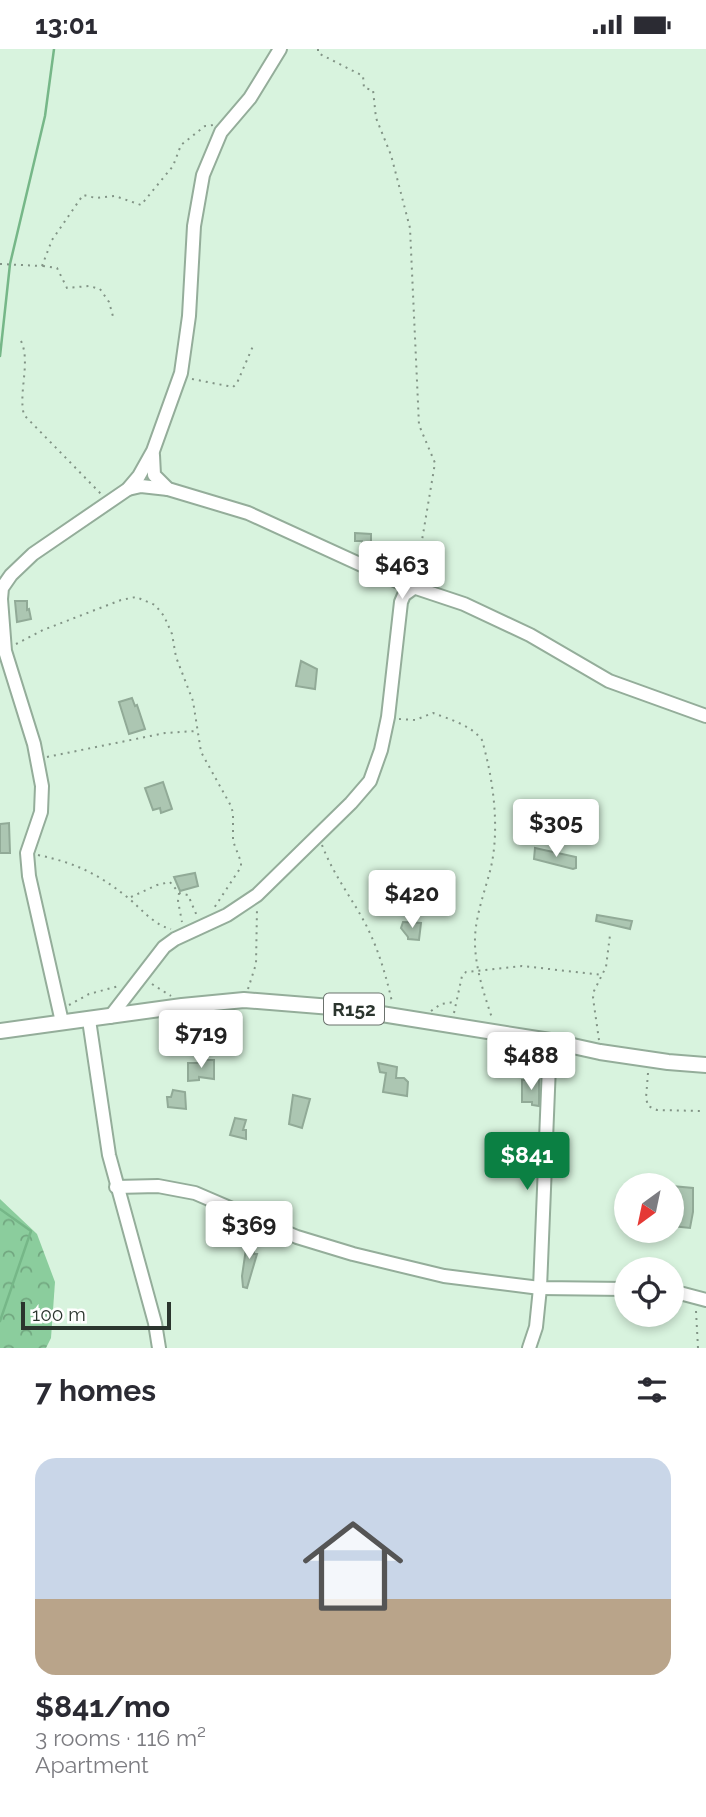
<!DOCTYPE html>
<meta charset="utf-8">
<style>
:root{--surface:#fff;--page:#f7f7f7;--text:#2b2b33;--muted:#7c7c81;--accent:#0b8043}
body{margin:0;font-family:Raleway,sans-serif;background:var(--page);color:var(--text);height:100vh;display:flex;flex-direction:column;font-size:26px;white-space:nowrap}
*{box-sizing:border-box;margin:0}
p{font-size:23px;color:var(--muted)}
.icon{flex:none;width:38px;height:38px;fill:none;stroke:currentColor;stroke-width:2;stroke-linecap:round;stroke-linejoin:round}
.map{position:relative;height:1299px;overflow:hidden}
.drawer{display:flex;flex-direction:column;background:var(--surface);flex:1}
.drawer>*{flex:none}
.needle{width:46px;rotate:213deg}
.buttons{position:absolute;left:614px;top:1124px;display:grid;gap:14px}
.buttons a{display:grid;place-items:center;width:70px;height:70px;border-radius:50%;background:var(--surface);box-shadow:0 4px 10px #0003;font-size:35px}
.scale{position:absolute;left:21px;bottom:18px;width:150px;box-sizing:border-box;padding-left:7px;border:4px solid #2b352e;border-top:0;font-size:19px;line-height:24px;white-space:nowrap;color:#2b352e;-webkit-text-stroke:5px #fff;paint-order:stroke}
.price{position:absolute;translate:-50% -60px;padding:0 16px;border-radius:7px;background:#fff;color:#222;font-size:23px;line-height:46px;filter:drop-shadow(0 2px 4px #0008)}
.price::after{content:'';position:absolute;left:50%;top:42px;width:21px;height:16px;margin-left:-10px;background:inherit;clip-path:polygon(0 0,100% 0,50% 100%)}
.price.current{background:var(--accent);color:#fff}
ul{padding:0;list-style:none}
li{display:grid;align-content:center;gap:14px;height:371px;padding:0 35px}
li span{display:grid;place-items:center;height:217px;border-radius:21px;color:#555}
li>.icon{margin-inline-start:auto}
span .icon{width:126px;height:126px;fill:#fffc;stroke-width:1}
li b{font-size:30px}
h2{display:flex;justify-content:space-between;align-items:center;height:84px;padding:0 35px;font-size:30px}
.status{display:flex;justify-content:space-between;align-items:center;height:49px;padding:0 35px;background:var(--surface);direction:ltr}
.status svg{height:19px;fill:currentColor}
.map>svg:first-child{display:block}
.forest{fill:url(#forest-crowns)}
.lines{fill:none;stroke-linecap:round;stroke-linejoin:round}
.stream{stroke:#76b788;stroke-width:2.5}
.building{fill:#acc6b2;stroke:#91aa97;stroke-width:2}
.minor-casing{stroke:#94ad9a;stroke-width:16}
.major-casing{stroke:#94ad9a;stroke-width:18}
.path{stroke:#829486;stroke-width:2;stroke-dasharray:2 5;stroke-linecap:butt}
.minor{stroke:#fff;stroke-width:12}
.major{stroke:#fff;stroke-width:14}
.labels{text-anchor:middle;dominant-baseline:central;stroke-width:7;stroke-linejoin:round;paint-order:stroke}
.shield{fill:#fff;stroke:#6b726d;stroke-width:2}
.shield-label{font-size:19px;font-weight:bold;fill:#2b352e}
</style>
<div class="status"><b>13:01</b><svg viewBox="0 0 49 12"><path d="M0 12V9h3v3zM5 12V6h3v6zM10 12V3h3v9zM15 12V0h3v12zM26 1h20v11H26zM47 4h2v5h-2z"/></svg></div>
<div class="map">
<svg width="706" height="1299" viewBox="0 0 706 1299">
<defs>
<pattern id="forest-crowns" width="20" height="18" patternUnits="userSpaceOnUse" patternTransform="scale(1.75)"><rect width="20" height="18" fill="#8bcd9d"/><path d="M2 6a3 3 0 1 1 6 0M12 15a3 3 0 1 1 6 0" fill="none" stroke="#72a780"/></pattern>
</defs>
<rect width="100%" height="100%" fill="#d8f3de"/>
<!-- forest -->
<polygon class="forest" points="0,1150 37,1185 55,1233 51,1289 46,1299 0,1299"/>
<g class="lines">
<!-- stream -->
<g class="stream">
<polyline points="0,307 10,215 45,67 54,0"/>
<polyline points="0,1160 31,1182 0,1272"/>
</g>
</g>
<!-- building -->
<g class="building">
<polygon points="355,484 371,485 371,494 383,495 382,507 362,506 362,492 355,492"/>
<polygon points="15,552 27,552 27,561 29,560 31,570 17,573"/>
<polygon points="301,612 317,620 315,640 296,637"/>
<polygon points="132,649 135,657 137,656 145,680 129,685 119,653"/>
<polygon points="163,733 172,760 161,764 160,759 153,761 145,739"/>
<polygon points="9,774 10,804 0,804 0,775"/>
<polygon points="535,799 576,808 576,819 573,820 534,810"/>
<polygon points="195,824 198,837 180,842 174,828"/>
<polygon points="597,866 632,872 630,880 596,872"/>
<polygon points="403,873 421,874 419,891 408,890 408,888 401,879"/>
<polygon points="201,1011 214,1011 214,1030 199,1028 199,1031 188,1032 188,1014 201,1014"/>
<polygon points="378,1014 397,1018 396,1029 404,1029 408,1033 407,1047 383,1043 386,1024 380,1023"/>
<polygon points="522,1031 539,1031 539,1057 532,1056 532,1053 522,1053"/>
<polygon points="173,1041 185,1043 186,1060 168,1058 167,1048 171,1048"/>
<polygon points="293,1046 310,1050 302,1079 289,1075"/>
<polygon points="235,1069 246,1071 243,1081 246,1081 246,1090 230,1086"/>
<polygon points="672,1137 693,1139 693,1163 690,1179 672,1177"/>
<polygon points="248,1186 253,1186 254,1205 257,1205 247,1239 243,1238 242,1227"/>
</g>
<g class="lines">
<!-- minor casing -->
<g class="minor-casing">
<g id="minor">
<polyline points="153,406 154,426 168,440 248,464 401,534 464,555 530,586 609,632 706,667"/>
<polyline points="128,440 141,437 168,440"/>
<polyline points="110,968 164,898 175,890 227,866 257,846 351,754 370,732 381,701 388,668 401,553 404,546 415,538"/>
<polyline points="89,971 109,1106 155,1274 159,1299"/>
<polyline points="62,973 29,827 27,804 41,763 42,737 34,695 5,602 1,550 2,539 11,526 33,505 128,440 139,427 153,402 181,324 189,267 194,177 203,126 221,83 250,49 280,0"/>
<polyline points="116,1138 158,1137 195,1144 297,1188 353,1205 444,1227 540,1239 626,1240"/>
<polyline points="672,1242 706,1251"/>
<polyline points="529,1299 536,1278 540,1239 550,992"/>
</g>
</g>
<!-- major casing -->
<g class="major-casing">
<polyline id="major" points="0,982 182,957 244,951 344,959 550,992 600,1003 668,1013 706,1016"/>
</g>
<!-- path -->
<g class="path">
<polyline points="318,0 318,4 363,27 364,39 373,41 376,69 391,106 410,179 419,376 435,414 416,527"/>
<polyline points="0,215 42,217 52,191 83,146 96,149 115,147 141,156 173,117 181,96 205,77 214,76"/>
<polyline points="43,217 57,219 67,239 89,237 100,240 109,253 114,271"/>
<path d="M21,292c10,21 -3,52 3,74l77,79"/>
<polyline points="192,330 233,338 237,334 253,297"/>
<polyline points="16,595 43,581 121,551 136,548 155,556 164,567 172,585 176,608 193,652 201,703 231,757 233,764 233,792 241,813 241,818 214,859"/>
<path d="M399,670l16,1 18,-7c16,6 38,12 49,27 11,38 18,87 9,127 -6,25 -17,51 -16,78 1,25 9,49 17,73"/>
<polyline points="47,708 165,684 196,682"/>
<path d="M322,796c11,29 29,52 43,78 13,25 21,52 27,79"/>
<path d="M38,806c37,8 59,18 89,42 15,12 25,27 44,32"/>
<polyline points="179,844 178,852 182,873"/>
<polyline points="131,848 157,836 170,833 179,844 188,846 197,867"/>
<polyline points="152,935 171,947"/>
<polyline points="248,940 256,915 257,860"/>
<polyline points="69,956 89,945 119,937"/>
<polyline points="431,962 441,955 454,953"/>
<polyline points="454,964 462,927 466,923 522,917 603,926"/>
<polyline points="599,991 593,949 594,942 606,918 610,886"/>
<polyline points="648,1024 646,1049 648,1057 657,1061 701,1062"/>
<polyline points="696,1262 698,1299"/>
</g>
<!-- minor -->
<use href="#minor" class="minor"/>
<!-- major -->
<use href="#major" class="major"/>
</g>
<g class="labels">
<!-- shield labels -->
<rect class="shield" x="324" y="944.5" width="60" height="31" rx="5"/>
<g class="shield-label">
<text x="354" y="960">R152</text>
</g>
</g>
</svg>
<div class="buttons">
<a><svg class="needle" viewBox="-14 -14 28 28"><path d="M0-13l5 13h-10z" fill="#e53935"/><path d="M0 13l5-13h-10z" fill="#7c7c81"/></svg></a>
<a><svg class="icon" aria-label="locate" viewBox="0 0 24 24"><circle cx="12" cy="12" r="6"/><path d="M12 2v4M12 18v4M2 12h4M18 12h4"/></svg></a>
</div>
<div class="scale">100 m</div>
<b class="price" style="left:402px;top:552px">$463</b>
<b class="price" style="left:556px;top:810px">$305</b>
<b class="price" style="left:412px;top:881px">$420</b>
<b class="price" style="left:201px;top:1021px">$719</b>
<b class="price" style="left:531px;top:1043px">$488</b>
<b class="price current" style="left:527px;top:1143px">$841</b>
<b class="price" style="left:249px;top:1212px">$369</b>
</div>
<section class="drawer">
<h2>7 homes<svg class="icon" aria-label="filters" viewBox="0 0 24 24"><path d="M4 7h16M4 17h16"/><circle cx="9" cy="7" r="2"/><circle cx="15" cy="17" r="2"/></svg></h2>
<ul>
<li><span style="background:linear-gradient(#c9d6e8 65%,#b9a48a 0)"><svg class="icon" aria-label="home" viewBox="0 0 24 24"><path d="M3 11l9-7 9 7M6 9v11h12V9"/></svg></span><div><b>$841/mo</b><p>3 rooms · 116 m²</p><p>Apartment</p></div></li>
</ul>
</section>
